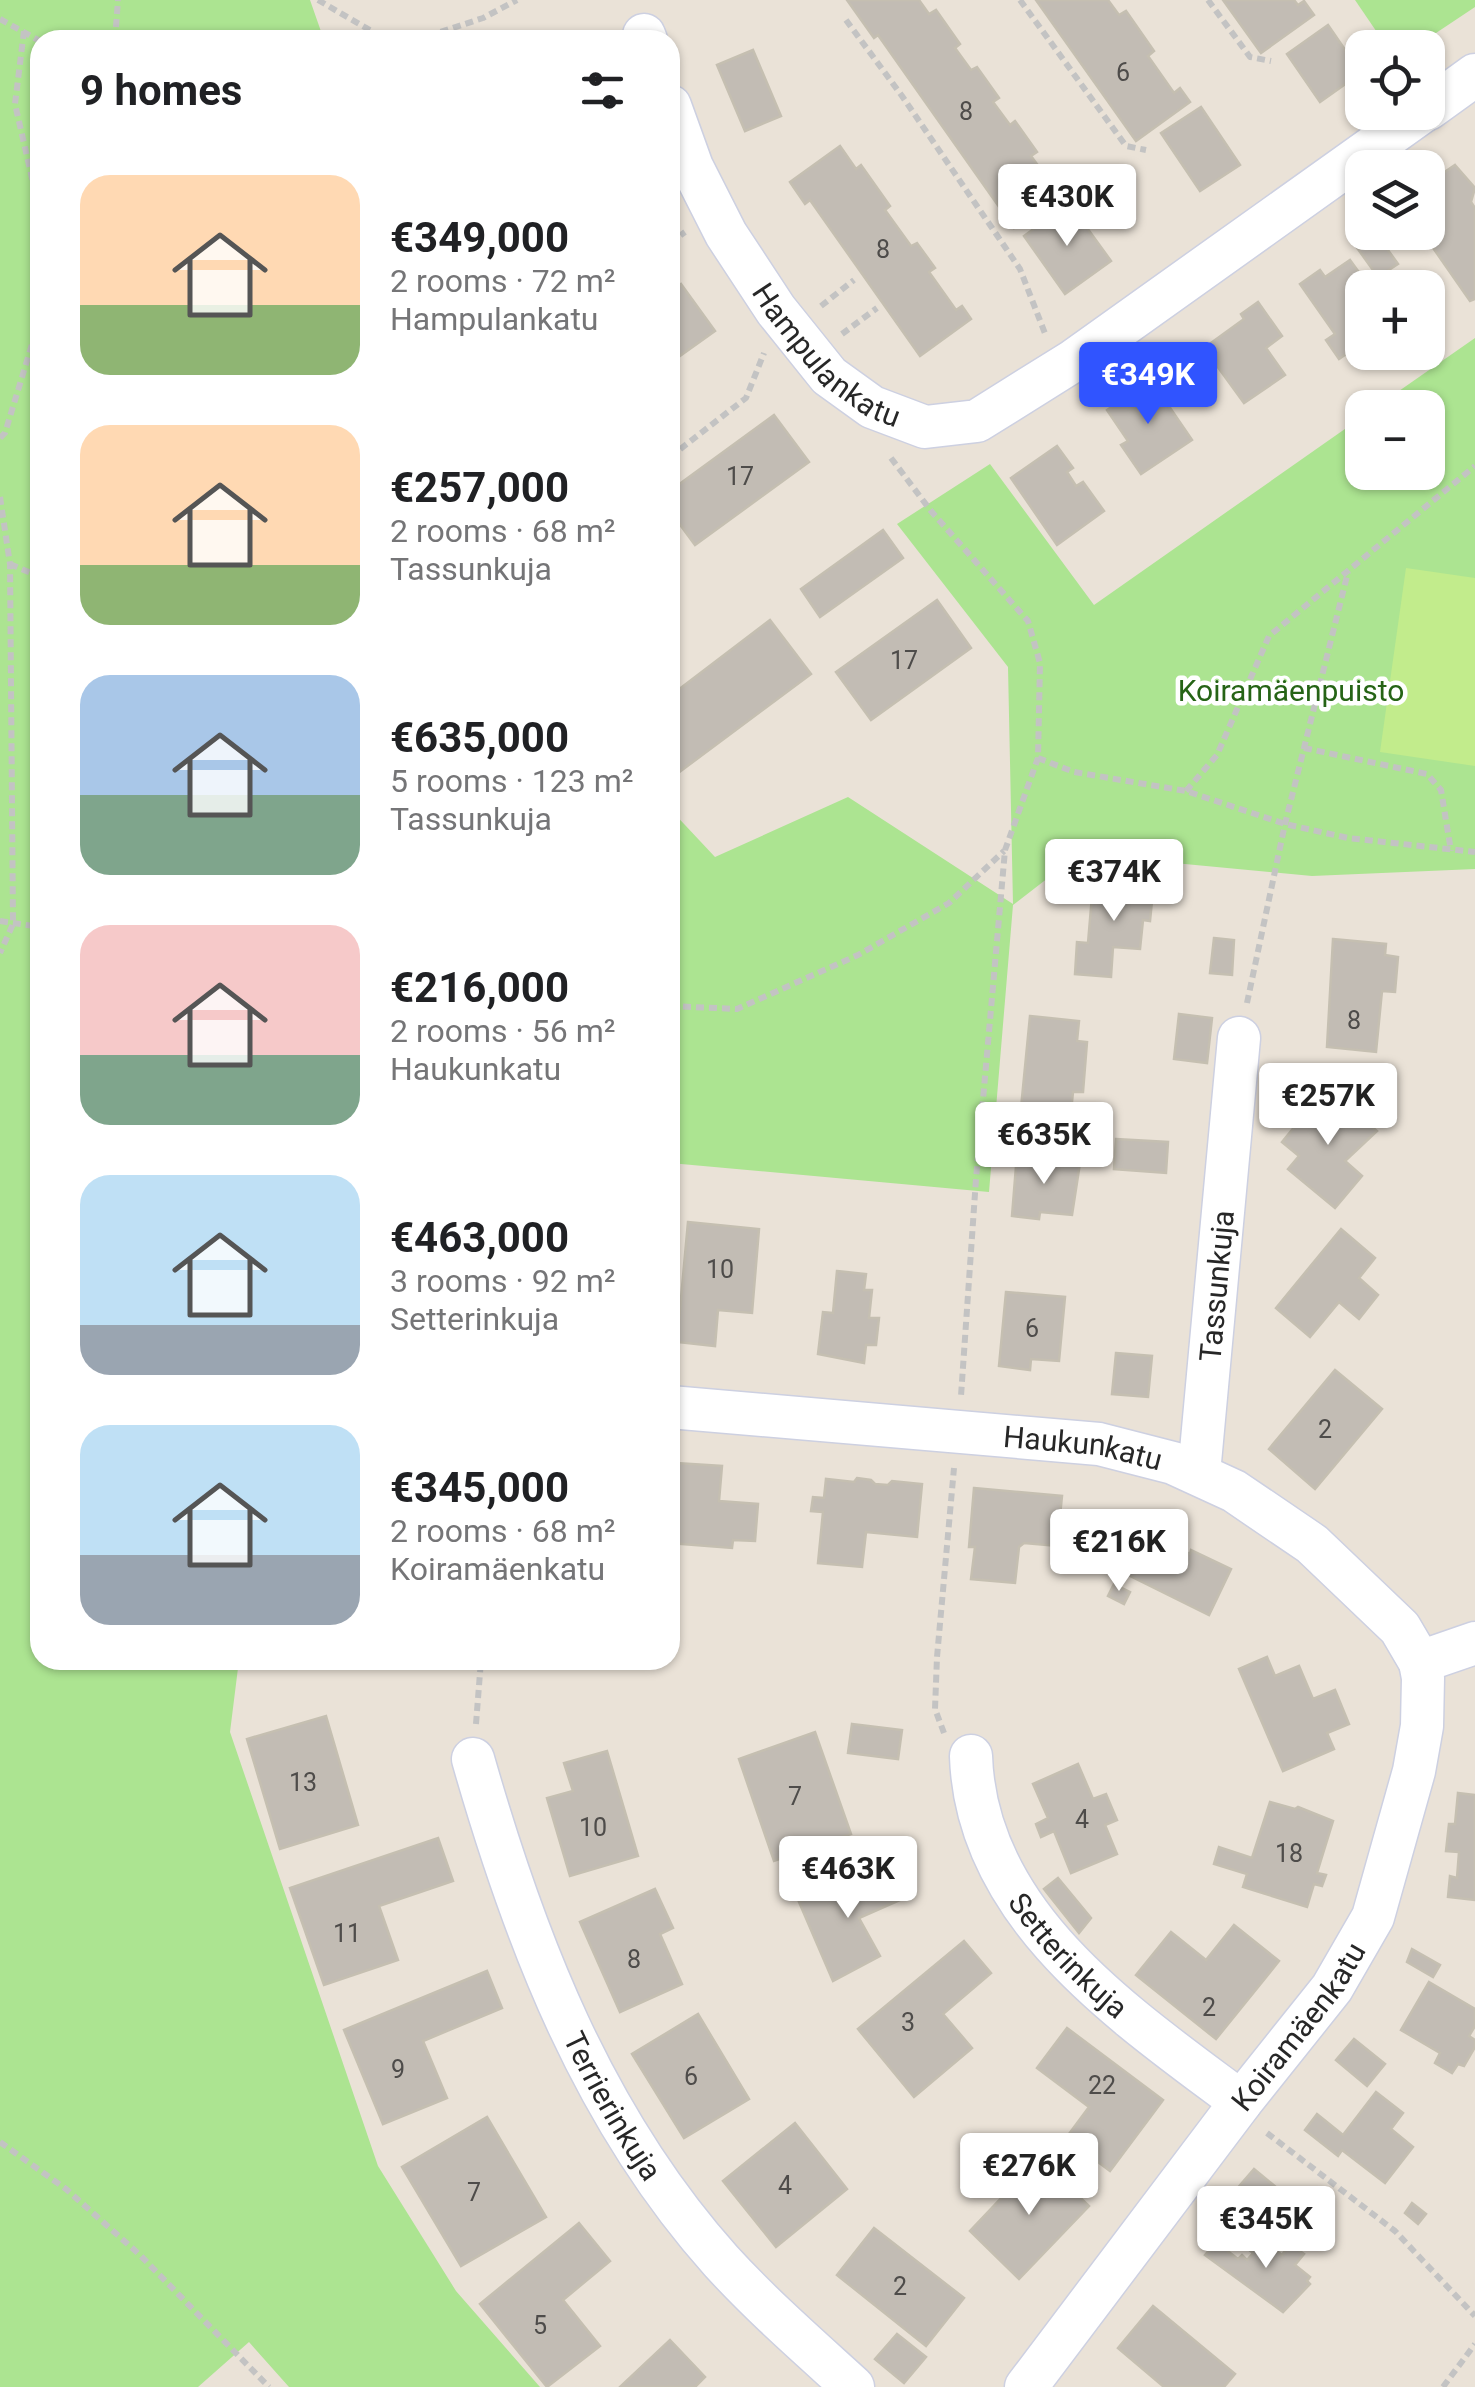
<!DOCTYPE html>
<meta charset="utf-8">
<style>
:root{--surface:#fff;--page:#f2f2f2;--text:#202124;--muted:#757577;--accent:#3054ff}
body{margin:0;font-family:Roboto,sans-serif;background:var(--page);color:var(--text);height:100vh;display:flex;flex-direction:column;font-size:38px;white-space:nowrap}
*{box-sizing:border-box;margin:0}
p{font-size:32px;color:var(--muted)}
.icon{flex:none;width:55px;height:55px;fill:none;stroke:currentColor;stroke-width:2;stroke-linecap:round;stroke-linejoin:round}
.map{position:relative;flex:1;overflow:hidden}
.side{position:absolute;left:30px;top:30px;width:650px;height:1640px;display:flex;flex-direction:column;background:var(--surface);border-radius:30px;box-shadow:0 2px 8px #0004}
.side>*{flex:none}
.controls{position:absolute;left:1345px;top:30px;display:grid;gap:20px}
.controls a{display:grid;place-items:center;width:100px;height:100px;border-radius:20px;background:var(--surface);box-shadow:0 2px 8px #0004;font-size:50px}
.price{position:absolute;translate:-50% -85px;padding:0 22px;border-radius:10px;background:#fff;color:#222;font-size:32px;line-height:65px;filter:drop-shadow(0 2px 5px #0008)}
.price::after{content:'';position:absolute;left:50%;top:60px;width:30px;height:22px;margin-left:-15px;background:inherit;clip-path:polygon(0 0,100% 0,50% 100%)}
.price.selected{background:var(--accent);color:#fff}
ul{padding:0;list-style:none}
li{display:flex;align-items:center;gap:30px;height:250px;padding:0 50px}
li span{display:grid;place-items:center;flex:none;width:280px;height:200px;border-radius:30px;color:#555}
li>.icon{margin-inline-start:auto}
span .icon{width:120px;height:120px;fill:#fffc;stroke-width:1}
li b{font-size:42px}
h2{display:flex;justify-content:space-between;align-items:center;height:120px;padding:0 50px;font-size:42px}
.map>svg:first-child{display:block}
.green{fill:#ace491}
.pitch{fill:#c2ec8c}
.building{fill:#c2bcb4;stroke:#c5bfb1;stroke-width:2.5}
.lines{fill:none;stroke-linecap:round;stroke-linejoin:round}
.minor-casing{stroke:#cdd0e1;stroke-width:45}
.path{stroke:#c3c3c3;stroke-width:6;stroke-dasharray:8 5;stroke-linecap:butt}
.minor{stroke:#fff;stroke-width:42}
.labels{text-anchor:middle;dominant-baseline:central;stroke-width:9;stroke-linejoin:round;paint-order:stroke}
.number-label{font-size:25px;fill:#4e4c4a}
.street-label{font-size:30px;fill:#272727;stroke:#fff}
.park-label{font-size:30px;fill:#266416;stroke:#fff}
</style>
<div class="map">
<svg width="1475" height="2387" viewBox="0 0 1475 2387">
<rect width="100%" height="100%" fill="#eae2d7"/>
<!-- green -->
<g class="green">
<polygon points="0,0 310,0 324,40 40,40 40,1660 239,1660 230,1732 378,2166 456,2291 540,2387 289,2387 249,2342 198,2387 0,2387"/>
<polygon points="1355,0 1475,0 1475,7 1415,47 1387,47"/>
<polygon points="1475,338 1475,869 1312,876 1079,854 1013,905 989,1192 670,1163 670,809 715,857 848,797 1013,904 1008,667 897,524 990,464 1094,605 1362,417 1362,472 1428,472 1428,408 1376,407"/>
</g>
<!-- pitch -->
<polygon class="pitch" points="1406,568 1475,578 1475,766 1380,752"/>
<!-- building -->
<g class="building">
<polygon points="847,0 919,0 929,14 936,10 960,44 955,48 971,70 977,67 999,98 993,102 1010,125 1015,121 1037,152 1031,156 1048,179 1053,175 1065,192 1014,228 878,35 874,38"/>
<polygon points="1036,0 1108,0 1119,15 1126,11 1154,51 1148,56 1174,93 1180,88 1190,102 1136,141"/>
<polygon points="1223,0 1294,0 1298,5 1304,1 1314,15 1261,53"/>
<polygon points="1328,25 1361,73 1320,102 1287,54"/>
<polygon points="753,50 781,116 745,131 717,65"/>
<polygon points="1201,107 1240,165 1200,191 1161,133"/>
<polygon points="840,146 856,169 861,165 890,206 885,210 911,246 917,243 935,268 929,272 956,310 962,306 971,319 920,356 810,200 805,204 790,182"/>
<polygon points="1455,165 1475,188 1471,202 1475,208 1475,299 1470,301 1422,232 1428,232 1428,195 1436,189 1430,182"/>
<polygon points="1069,203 1111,261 1065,294 1024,236"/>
<polygon points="1362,229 1362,232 1375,232 1398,264 1378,277 1350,238"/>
<polygon points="1350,260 1366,282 1368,280 1374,288 1362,288 1362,343 1339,359 1326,340 1335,334 1300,284 1320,270 1325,277"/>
<polygon points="681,284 715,331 670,363 670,291"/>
<polygon points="1258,302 1282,336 1266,348 1285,375 1244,403 1204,348 1244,319 1241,314"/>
<polygon points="1151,380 1192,440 1141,474 1121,445 1128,441 1107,410"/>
<polygon points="774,415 809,462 695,545 670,511 670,491"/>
<polygon points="1057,446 1073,468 1067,472 1076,486 1083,482 1104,511 1057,545 1011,478"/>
<polygon points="883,530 903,558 820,617 801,589"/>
<polygon points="937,600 971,648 871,720 836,672"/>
<polygon points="770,620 811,674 670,779 670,696"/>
<polygon points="1120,878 1154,881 1150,921 1143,920 1140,949 1113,947 1111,977 1075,974 1077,942 1088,943 1093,884 1111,885"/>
<polygon points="1214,938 1234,940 1232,975 1210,973"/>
<polygon points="1333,939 1386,944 1385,955 1398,957 1395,992 1382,991 1376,1052 1327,1047"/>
<polygon points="1179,1014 1212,1018 1207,1063 1174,1059"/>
<polygon points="1030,1016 1079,1021 1077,1041 1087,1042 1083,1092 1073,1092 1071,1112 1021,1108"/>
<polygon points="1326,1088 1377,1131 1345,1161 1362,1176 1335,1208 1288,1169 1299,1156 1282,1142 1305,1114 1308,1116 1314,1109"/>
<polygon points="1116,1139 1168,1142 1166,1173 1114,1169"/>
<polygon points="1017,1154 1080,1163 1072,1215 1040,1212 1039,1219 1012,1216"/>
<polygon points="688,1222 759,1229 752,1313 718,1310 715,1346 677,1342"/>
<polygon points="1341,1229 1375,1258 1359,1278 1378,1295 1359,1319 1339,1302 1310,1337 1276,1308"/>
<polygon points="837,1271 866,1274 864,1290 872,1290 869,1318 879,1318 876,1345 866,1345 864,1363 818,1354 823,1312 833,1313"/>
<polygon points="1006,1292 1065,1297 1059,1361 1031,1359 1030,1370 999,1366"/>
<polygon points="1116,1353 1152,1356 1148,1397 1112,1394"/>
<polygon points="1335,1370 1382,1409 1315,1489 1269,1449"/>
<polygon points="676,1463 722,1466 719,1501 758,1504 755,1541 733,1540 732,1548 670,1543 670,1508"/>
<polygon points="857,1478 871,1480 875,1484 888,1485 892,1481 922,1484 917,1537 866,1532 862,1567 818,1563 823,1512 811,1511 813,1497 824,1498 826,1479 854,1482"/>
<polygon points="974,1488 1062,1496 1057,1546 1024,1543 1019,1547 1015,1583 971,1579 975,1547 969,1547"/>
<polygon points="1140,1530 1159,1539 1161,1535 1183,1546 1181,1550 1190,1554 1191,1550 1231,1569 1209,1615 1120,1571"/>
<polygon points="1114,1584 1130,1592 1124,1604 1108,1596"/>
<polygon points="1267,1657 1275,1676 1299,1666 1313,1699 1335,1690 1349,1724 1327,1733 1334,1749 1283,1771 1239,1669"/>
<polygon points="326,1716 358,1825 280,1849 247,1739"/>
<polygon points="852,1724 902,1730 898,1759 848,1753"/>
<polygon points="815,1732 851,1834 774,1861 739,1759"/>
<polygon points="607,1751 638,1856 570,1876 547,1798 573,1791 564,1763"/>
<polygon points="1078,1764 1093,1799 1106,1794 1117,1820 1105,1825 1117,1854 1071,1873 1054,1831 1041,1837 1036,1824 1048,1818 1033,1784"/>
<polygon points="1458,1793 1475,1795 1475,1900 1448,1897 1450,1876 1457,1878 1459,1852 1446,1851 1449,1824 1455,1824"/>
<polygon points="1270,1802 1295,1809 1298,1807 1333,1821 1317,1873 1326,1875 1322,1886 1314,1884 1307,1907 1243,1887 1247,1874 1214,1864 1219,1847 1252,1858"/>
<polygon points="438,1838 453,1881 379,1906 398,1960 324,1985 290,1888"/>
<polygon points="888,1868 902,1899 859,1918 880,1956 833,1981 799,1902"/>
<polygon points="1058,1878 1091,1918 1079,1933 1044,1889"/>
<polygon points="655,1889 673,1928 660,1934 682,1984 620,2012 580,1922"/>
<polygon points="1234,1925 1279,1961 1216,2039 1136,1975 1171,1932 1206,1960"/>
<polygon points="964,1941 991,1973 943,2014 972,2048 914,2097 858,2029"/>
<polygon points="1412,1949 1440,1965 1433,1977 1407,1962"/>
<polygon points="487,1971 502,2008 423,2041 447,2098 383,2124 344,2030"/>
<polygon points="1429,1982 1475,2009 1475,2026 1469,2036 1475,2040 1475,2047 1464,2066 1458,2064 1452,2073 1435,2063 1440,2053 1401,2030"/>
<polygon points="698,2014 749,2099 684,2138 632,2054"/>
<polygon points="1067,2028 1163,2100 1110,2171 1066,2138 1089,2107 1037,2068"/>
<polygon points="1354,2039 1385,2064 1367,2086 1336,2060"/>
<polygon points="1376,2092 1403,2113 1391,2129 1413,2147 1385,2183 1342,2150 1338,2156 1305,2130 1317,2114 1343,2135"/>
<polygon points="487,2117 546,2217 461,2266 402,2167"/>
<polygon points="795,2123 847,2189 776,2247 723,2181"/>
<polygon points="1039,2158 1089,2206 1019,2279 970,2231"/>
<polygon points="1254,2169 1277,2188 1246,2226 1222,2206"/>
<polygon points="1412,2203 1426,2214 1418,2224 1405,2213"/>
<polygon points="579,2223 610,2261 563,2300 600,2346 547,2387 480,2304"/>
<polygon points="874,2228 964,2298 926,2346 837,2275"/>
<polygon points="1257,2236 1282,2255 1290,2244 1304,2254 1295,2265 1310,2277 1307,2281 1310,2284 1283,2312 1205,2255 1216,2242 1238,2259 1242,2255 1247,2260 1253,2253 1247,2248"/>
<polygon points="1153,2306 1235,2374 1224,2387 1164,2387 1118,2348"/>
<polygon points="897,2334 926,2357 904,2383 875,2359"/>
<polygon points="670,2340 705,2377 695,2387 620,2387"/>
</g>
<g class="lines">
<!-- minor casing -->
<g class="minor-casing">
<g id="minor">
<polyline points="644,35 646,40"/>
<path id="s1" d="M670,106l22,61 34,67 50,76 53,66 43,31 53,20 52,-6 96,-60 349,-249"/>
<polyline points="1428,109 1475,75"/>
<path id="s2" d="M670,1407l429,37 74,19 61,28 78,53 88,84 20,34"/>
<path id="s3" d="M1199,1473l40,-435"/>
<path id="s4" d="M971,1756c5,160 154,259 270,346"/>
<path id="s5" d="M473,1759c52,182 120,359 248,502 41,45 87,85 132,126"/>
<path id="s6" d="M1026,2387l215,-285 91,-114 41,-71 41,-146 8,-45 1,-48 -3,-16 55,-19"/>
</g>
</g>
<!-- path -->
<g class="path">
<polyline points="318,0 387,40"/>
<polyline points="1020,0 1126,146 1146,150"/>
<polyline points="1208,0 1250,57 1271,61"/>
<polyline points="0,19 40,41"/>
<polyline points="846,20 902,96 1020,269 1046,336"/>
<polyline points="24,31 15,104 40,213"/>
<polyline points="115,40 118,0"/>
<polyline points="416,40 483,18 517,0"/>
<polyline points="670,243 685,232"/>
<polyline points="821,306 854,280"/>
<polyline points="842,334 877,308"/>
<polyline points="0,438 5,433 40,318"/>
<polyline points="670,457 746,398 764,353"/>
<polyline points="891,458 931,511 1028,621 1040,663 1038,758 1005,850 976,1179 961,1396"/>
<polyline points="0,497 10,564 13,924 0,953"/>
<polyline points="10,564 40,577"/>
<polyline points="1304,748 1427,774 1441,790 1451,851"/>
<polyline points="1038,758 1074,772 1186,791 1285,824 1348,838 1475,852"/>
<polyline points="1186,791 1217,755 1269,636 1475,466"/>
<polyline points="0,921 40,927"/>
<polyline points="1247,1003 1285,824 1348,572"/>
<polyline points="670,1006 737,1009 858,955 949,903 1004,851"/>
<polyline points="476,1724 481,1660"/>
<polyline points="944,1733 935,1709 937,1657 954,1468"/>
<polyline points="1267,2133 1395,2231 1475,2316"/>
<polyline points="0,2142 66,2189 140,2255 269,2387"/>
<polyline points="1443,2387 1475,2344"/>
</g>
<!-- minor -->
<use href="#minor" class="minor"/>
</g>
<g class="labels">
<!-- number labels -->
<g class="number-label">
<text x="1123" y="72">6</text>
<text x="966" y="111">8</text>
<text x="883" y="249">8</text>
<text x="740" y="476">17</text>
<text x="904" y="660">17</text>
<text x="1354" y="1020">8</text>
<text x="720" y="1269">10</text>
<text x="1032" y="1328">6</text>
<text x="1325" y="1429">2</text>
<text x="303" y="1782">13</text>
<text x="795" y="1796">7</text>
<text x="1082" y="1819">4</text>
<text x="593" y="1827">10</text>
<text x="1289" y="1853">18</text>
<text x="347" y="1933">11</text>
<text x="634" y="1959">8</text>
<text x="1209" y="2007">2</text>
<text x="908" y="2022">3</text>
<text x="398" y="2069">9</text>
<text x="691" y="2076">6</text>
<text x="1102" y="2085">22</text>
<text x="785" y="2185">4</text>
<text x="474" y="2192">7</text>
<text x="900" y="2286">2</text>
<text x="540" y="2325">5</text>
</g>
<!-- street labels -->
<g class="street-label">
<text stroke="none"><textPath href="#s1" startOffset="300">Hampulankatu</textPath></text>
<text stroke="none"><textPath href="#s3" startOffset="188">Tassunkuja</textPath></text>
<text stroke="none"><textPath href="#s2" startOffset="415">Haukunkatu</textPath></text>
<text stroke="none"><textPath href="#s4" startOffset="228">Setterinkuja</textPath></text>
<text stroke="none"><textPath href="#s6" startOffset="452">Koiramäenkatu</textPath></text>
<text stroke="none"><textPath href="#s5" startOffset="375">Terrierinkuja</textPath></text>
</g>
<!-- park labels -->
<g class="park-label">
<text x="1291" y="690">Koiramäenpuisto</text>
</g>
</g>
</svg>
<div class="controls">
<a><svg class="icon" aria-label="locate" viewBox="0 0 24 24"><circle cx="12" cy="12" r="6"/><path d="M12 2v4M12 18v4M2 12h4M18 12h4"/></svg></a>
<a><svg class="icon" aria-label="layers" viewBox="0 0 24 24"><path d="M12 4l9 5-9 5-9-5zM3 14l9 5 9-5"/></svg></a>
<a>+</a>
<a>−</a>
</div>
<b class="price" style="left:1067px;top:249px">€430K</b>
<b class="price selected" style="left:1148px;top:427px">€349K</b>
<b class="price" style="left:1114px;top:924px">€374K</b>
<b class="price" style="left:1328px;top:1148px">€257K</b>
<b class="price" style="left:1044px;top:1187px">€635K</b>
<b class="price" style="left:1119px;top:1594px">€216K</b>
<b class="price" style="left:848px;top:1921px">€463K</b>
<b class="price" style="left:1029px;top:2218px">€276K</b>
<b class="price" style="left:1266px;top:2271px">€345K</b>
<section class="side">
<h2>9 homes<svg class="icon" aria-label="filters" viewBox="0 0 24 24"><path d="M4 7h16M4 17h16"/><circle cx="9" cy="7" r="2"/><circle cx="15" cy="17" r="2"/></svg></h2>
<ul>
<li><span style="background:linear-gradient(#ffd9b3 65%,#8fb573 0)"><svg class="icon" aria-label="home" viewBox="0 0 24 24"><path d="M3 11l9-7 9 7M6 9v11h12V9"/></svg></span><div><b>€349,000</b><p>2 rooms · 72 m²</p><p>Hampulankatu</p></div></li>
<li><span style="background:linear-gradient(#ffd9b3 70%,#8fb573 0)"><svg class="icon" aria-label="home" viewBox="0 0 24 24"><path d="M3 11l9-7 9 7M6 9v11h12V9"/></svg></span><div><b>€257,000</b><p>2 rooms · 68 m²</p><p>Tassunkuja</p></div></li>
<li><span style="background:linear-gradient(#a9c7e8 60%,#7fa58c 0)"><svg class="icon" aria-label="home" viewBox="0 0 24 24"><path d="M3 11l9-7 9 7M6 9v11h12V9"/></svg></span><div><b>€635,000</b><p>5 rooms · 123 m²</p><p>Tassunkuja</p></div></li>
<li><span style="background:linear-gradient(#f6c9c9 65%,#7fa58c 0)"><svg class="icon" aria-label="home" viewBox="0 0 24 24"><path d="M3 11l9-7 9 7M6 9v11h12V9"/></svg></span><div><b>€216,000</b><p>2 rooms · 56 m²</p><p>Haukunkatu</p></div></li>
<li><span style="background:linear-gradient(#bfe0f5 75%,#9aa5b1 0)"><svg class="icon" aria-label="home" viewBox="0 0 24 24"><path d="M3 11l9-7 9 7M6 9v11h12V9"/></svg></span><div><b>€463,000</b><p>3 rooms · 92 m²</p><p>Setterinkuja</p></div></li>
<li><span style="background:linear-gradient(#bfe0f5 65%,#9aa5b1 0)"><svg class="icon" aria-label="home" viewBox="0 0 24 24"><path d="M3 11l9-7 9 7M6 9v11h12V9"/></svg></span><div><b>€345,000</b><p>2 rooms · 68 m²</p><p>Koiramäenkatu</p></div></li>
</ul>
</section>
</div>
